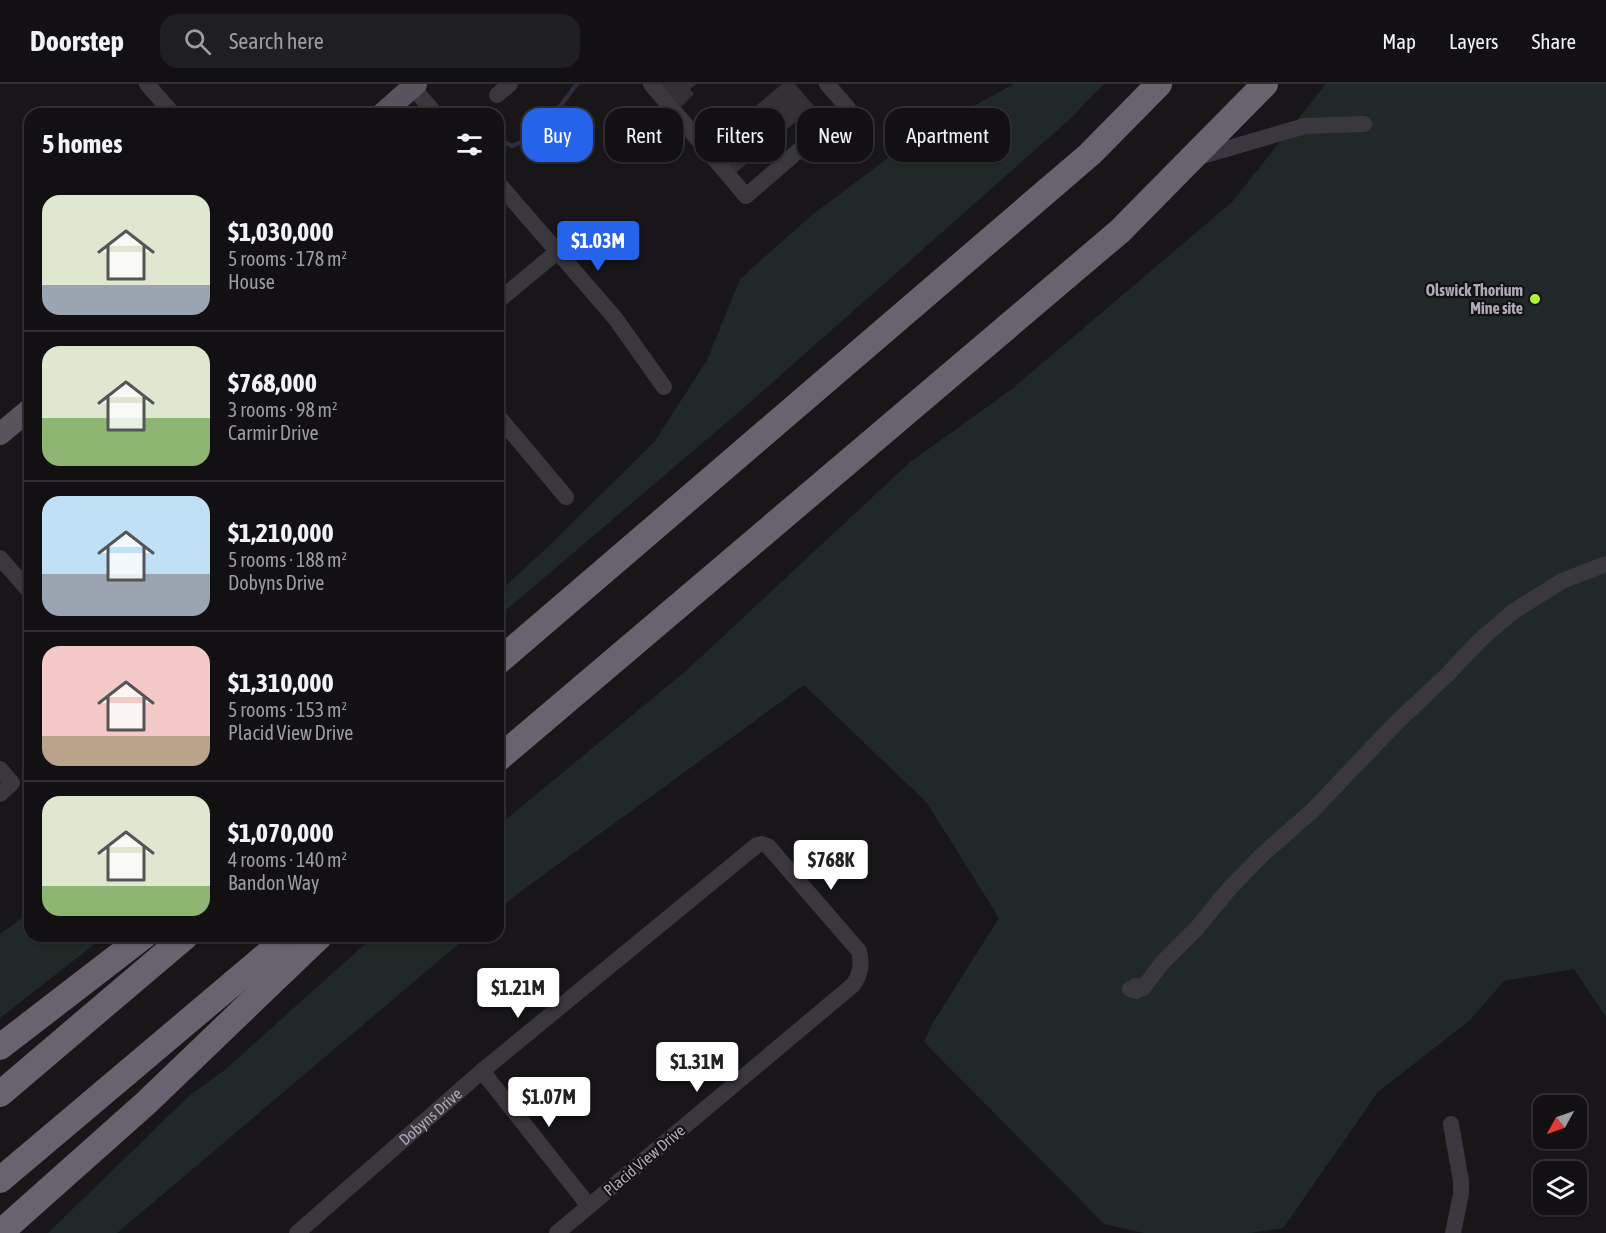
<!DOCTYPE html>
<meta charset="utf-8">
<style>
:root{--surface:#121013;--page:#1f1e21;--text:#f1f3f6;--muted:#9c9da0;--line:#313033;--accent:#2563eb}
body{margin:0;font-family:"Asap Condensed",sans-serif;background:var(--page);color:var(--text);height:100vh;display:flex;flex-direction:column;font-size:22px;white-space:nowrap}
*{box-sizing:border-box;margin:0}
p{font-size:20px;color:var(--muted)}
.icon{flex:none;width:33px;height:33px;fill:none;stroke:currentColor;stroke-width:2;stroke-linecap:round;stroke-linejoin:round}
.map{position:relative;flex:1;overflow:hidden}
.drawer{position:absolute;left:24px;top:24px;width:480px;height:834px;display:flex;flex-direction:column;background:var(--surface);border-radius:18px;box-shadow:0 2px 4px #0004,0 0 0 2px var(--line)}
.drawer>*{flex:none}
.top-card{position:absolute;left:522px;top:24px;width:570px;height:54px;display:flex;gap:12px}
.needle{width:39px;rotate:230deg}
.controls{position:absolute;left:1533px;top:1011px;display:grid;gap:12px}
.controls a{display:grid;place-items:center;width:54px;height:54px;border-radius:12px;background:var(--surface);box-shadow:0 2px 4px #0004,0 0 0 2px var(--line);font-size:30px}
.price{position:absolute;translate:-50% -51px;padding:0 14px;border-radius:6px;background:#fff;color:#222;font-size:20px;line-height:39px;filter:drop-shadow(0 2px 3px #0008)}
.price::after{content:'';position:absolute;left:50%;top:36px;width:18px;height:14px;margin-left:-9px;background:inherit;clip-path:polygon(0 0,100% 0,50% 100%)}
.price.on{background:var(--accent);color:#fff}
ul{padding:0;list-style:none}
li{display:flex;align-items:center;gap:18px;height:150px;padding:0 18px}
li+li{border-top:2px solid var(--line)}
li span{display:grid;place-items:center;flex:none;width:168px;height:120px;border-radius:18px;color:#555}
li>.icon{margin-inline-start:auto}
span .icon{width:72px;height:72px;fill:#fffc;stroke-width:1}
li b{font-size:26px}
h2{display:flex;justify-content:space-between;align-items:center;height:72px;padding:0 18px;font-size:26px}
.chip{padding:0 21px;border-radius:18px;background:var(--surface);box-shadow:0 2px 4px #0004,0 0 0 2px var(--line);font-size:21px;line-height:54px}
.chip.on{background:var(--accent);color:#fff}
header{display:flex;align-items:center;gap:36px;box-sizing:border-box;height:84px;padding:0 30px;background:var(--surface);border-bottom:2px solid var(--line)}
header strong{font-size:28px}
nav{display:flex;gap:33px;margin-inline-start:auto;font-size:21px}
.search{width:420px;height:54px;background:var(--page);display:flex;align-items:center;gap:15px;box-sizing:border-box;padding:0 21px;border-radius:18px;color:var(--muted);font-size:22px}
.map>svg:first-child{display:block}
.green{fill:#202927}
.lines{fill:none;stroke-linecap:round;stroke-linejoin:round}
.stream{stroke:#2f2c3d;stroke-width:4.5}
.building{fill:#343135;stroke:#333035;stroke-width:1.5}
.minor{stroke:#3b373e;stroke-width:16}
.major{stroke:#58535d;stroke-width:22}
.highway{stroke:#68636f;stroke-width:26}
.poi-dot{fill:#adf235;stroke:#131114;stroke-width:2}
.labels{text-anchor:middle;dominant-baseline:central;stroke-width:4.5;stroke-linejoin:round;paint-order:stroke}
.poi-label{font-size:16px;font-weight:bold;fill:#afa9b8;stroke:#131114;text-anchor:end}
.street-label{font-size:16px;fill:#afa9b8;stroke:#131114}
</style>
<header>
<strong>Doorstep</strong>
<div class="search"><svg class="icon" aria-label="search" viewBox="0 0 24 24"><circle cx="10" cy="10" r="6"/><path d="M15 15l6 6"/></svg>Search here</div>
<nav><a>Map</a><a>Layers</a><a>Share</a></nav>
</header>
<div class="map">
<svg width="1606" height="1149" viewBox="0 0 1606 1149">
<rect width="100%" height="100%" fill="#181619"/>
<!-- green -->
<g class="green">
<polygon points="1014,0 1104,0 1070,35 746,322 498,533 498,509 552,459 655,357 707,276 740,195 812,131 916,53"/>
<polygon points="1326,0 1606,0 1606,933 1574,885 1504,897 1470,936 1378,1008 1283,1144 1250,1149 1144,1149 1104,1140 924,958 932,940 999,834 927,719 804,601 520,808 498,826 498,742 687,586 909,379 1012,305 1232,118"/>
<polygon points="30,828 30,852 105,852 0,934 0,850"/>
<polygon points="374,852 468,852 117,1149 48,1149 189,1012 226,985"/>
</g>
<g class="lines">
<!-- stream -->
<polyline class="stream" points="498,55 512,62 532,54 548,38 577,0"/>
</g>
<!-- building -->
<g class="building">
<polygon points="662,0 695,0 689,5 693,10 681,22"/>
<polygon points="783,0 794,0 813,22 736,88 708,54 721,43 726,48"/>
</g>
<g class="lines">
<!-- minor -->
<g class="minor">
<polyline points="147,0 173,30"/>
<polyline points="651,0 746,112 848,24 827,0"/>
<polyline points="412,3 436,30"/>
<polyline points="497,11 510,0"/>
<polyline points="1195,74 1305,42 1364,40"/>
<polyline points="498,99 615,234 664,303"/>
<polyline points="498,217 557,168"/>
<polyline points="498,332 566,413"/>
<polyline points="0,474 30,508"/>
<polyline points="0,685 12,699 0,710"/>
<polyline points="1130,905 1136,907 1136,902 1143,904 1162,879 1197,844 1229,805 1262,771 1312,727 1397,638 1447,591 1481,555 1514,527 1562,497 1606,480"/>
<polyline points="482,987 589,1122"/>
<polyline points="1451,1040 1461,1097 1461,1110 1453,1149"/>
<path id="s1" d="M297,1149l185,-162 275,-226 5,-1 6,2 91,105c3,13 2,23 -6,34l-296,248"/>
</g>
<!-- major -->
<g class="major">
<polyline points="382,30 416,0"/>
<polyline points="0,350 30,325"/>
</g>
<!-- highway -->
<g class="highway">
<polyline points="498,578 1090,70 1159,0"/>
<polyline points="498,675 1120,147 1265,0"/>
<polyline points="0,963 144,852"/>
<polyline points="0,1010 186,852"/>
<polyline points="0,1096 289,852"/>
<polyline points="0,1149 146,1019 320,852"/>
</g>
</g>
<!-- markers -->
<circle class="poi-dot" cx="1535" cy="215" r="6"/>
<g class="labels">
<!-- poi labels -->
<g class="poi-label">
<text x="1523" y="206">Olswick Thorium<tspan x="1523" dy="18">Mine site</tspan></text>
</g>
<!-- street labels -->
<g class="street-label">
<text stroke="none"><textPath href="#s1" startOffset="177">Dobyns Drive</textPath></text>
<text transform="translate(644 1076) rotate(-40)">Placid View Drive</text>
</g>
</g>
</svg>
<div class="controls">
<a><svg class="needle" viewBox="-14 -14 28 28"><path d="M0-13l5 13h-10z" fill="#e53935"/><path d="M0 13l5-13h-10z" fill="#9c9da0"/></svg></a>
<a><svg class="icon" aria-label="layers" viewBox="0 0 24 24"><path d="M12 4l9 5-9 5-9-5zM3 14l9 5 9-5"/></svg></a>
</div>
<b class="price on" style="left:598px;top:188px">$1.03M</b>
<b class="price" style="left:831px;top:807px">$768K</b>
<b class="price" style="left:518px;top:935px">$1.21M</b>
<b class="price" style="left:697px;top:1009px">$1.31M</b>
<b class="price" style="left:549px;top:1044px">$1.07M</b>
<div class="top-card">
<a class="chip on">Buy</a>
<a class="chip">Rent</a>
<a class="chip">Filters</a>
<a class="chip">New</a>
<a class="chip">Apartment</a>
</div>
<section class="drawer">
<h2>5 homes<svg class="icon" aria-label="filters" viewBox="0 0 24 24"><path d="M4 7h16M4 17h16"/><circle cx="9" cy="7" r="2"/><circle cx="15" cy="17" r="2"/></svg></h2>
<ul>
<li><span style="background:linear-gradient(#dfe7d0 75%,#9aa5b1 0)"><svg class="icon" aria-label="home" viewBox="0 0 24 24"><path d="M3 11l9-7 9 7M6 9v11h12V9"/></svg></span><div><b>$1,030,000</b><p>5 rooms · 178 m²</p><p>House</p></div></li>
<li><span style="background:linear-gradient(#dfe7d0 60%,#8fb573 0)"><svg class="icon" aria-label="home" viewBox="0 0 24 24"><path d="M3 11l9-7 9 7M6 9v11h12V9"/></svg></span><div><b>$768,000</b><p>3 rooms · 98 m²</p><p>Carmir Drive</p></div></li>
<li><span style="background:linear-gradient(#bfe0f5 65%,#9aa5b1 0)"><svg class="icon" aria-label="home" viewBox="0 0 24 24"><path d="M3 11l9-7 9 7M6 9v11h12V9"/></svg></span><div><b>$1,210,000</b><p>5 rooms · 188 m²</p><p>Dobyns Drive</p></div></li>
<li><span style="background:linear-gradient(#f6c9c9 75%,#b9a48a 0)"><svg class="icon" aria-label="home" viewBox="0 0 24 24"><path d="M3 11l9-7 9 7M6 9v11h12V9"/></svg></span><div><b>$1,310,000</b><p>5 rooms · 153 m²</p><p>Placid View Drive</p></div></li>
<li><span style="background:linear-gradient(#dfe7d0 75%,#8fb573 0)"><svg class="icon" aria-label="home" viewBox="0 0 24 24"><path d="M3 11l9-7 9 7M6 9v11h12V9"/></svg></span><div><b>$1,070,000</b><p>4 rooms · 140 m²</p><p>Bandon Way</p></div></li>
</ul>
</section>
</div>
